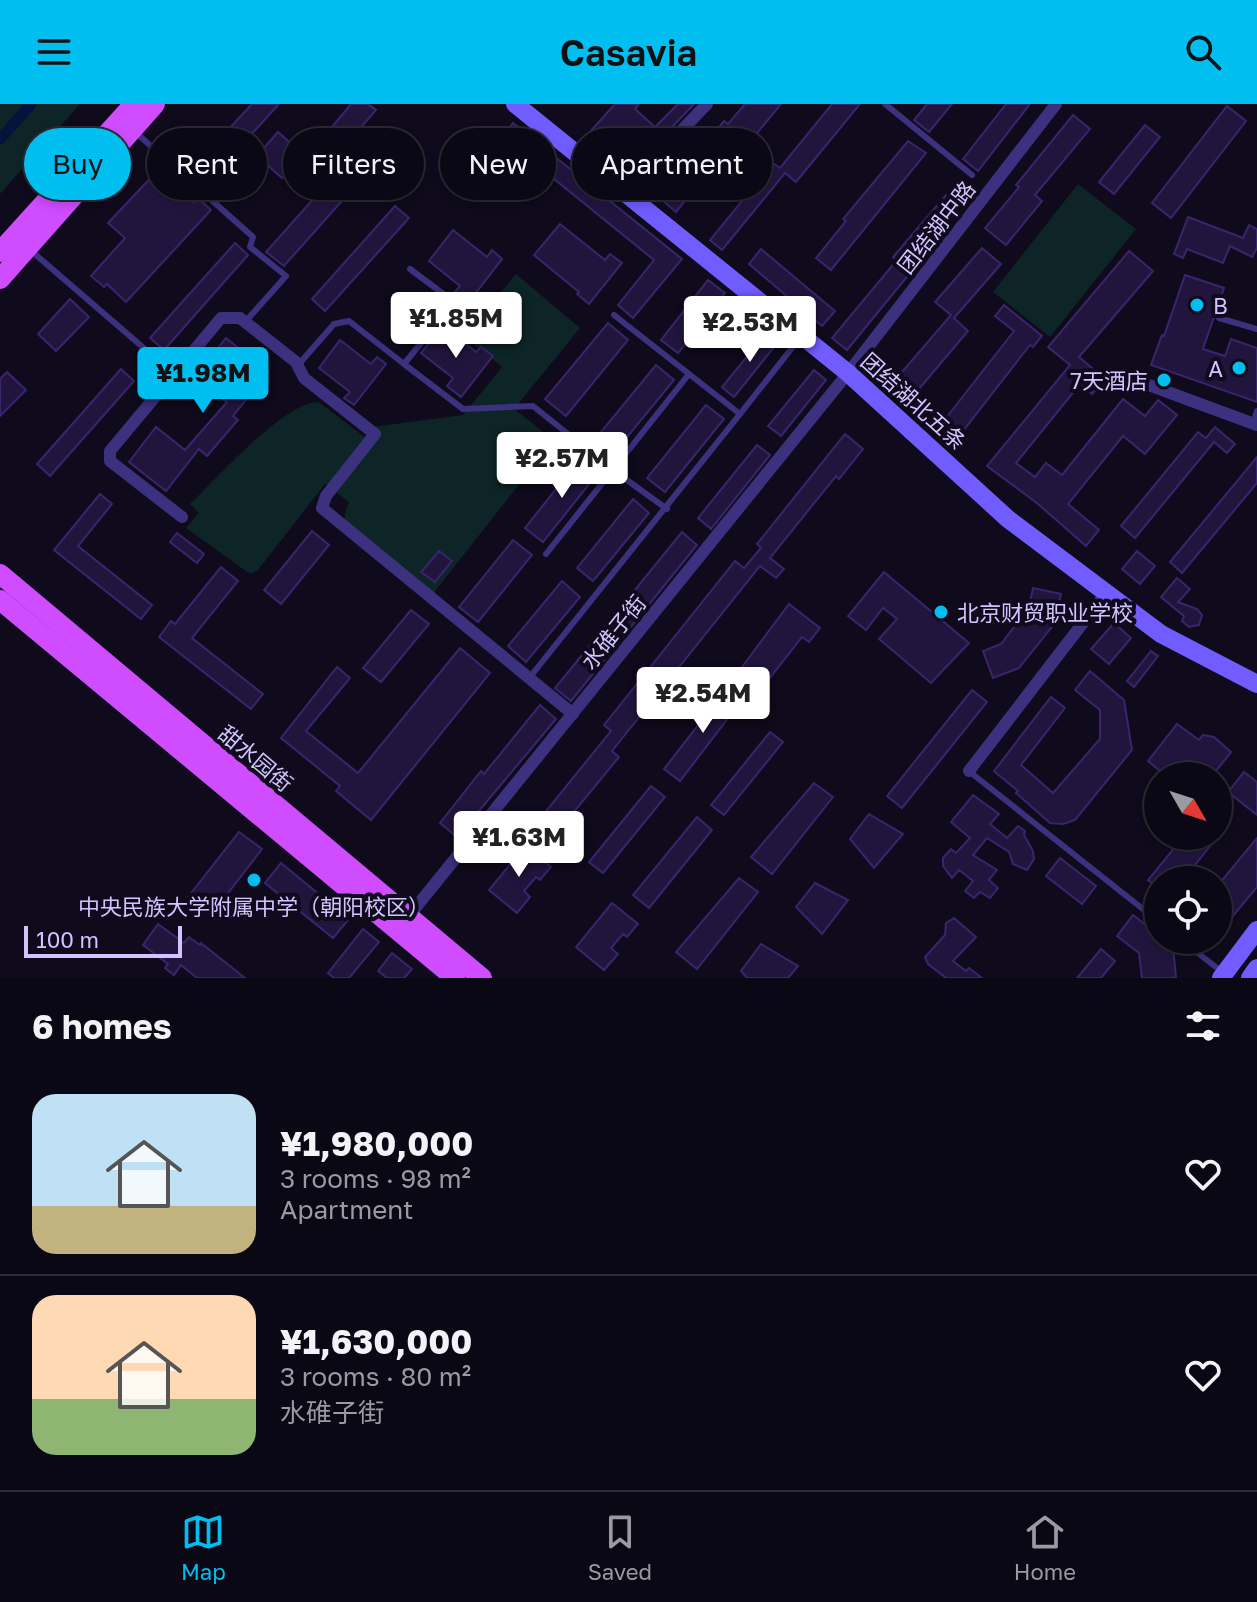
<!DOCTYPE html>
<meta charset="utf-8">
<style>
:root{--surface:#0b0815;--page:#191622;--text:#f1f3f6;--muted:#9a9aa0;--line:#2b2934;--accent:#00bff0}
body{margin:0;font-family:"Golos Text","Noto Sans SC",sans-serif;background:var(--page);color:var(--text);height:100vh;display:flex;flex-direction:column;font-size:30px;white-space:nowrap}
*{box-sizing:border-box;margin:0}
p{font-size:26px;color:var(--muted)}
.icon{flex:none;width:44px;height:44px;fill:none;stroke:currentColor;stroke-width:2;stroke-linecap:round;stroke-linejoin:round}
.map{position:relative;height:874px;overflow:hidden}
.sheet{display:flex;flex-direction:column;background:var(--surface);flex:1}
.sheet>*{flex:none}
.hud{position:absolute;left:24px;top:24px;width:800px;height:72px;display:flex;gap:16px}
.needle{width:52px;rotate:129deg}
.controls{position:absolute;left:1144px;top:658px;display:grid;gap:16px}
.controls a{display:grid;place-items:center;width:88px;height:88px;border-radius:50%;background:var(--surface);box-shadow:0 4px 12px #0003,0 0 0 2px var(--line);font-size:40px}
.scale{position:absolute;left:24px;bottom:20px;width:158px;box-sizing:border-box;padding-left:8px;border:4px solid #d2c5ff;border-top:0;font-size:22px;line-height:28px;white-space:nowrap;color:#d2c5ff;-webkit-text-stroke:6px #0f0a1c;paint-order:stroke}
.price{position:absolute;translate:-50% -68px;padding:0 18px;border-radius:8px;background:#fff;color:#222;font-size:26px;line-height:52px;filter:drop-shadow(0 2px 4px #0008)}
.price::after{content:'';position:absolute;left:50%;top:48px;width:24px;height:18px;margin-left:-12px;background:inherit;clip-path:polygon(0 0,100% 0,50% 100%)}
.price.current{background:var(--accent);color:#111}
ul{padding:0;list-style:none}
li{display:flex;align-items:center;gap:24px;height:200px;padding:0 32px}
li+li{border-top:2px solid var(--line)}
li span{display:grid;place-items:center;flex:none;width:224px;height:160px;border-radius:24px;color:#555}
li>.icon{margin-inline-start:auto}
span .icon{width:96px;height:96px;fill:#fffc;stroke-width:1}
li b{font-size:34px}
h2{display:flex;justify-content:space-between;align-items:center;height:96px;padding:0 32px;font-size:34px}
.chip{padding:0 28px;border-radius:36px;background:var(--surface);box-shadow:0 4px 12px #0003,0 0 0 2px var(--line);font-size:28px;line-height:72px}
.chip.current{background:var(--accent);color:#111}
header{display:flex;justify-content:space-between;align-items:center;height:104px;padding:0 32px;background:var(--accent);color:#111;font-size:36px;font-weight:600}
.dock{display:flex;justify-content:space-around;align-items:center;height:112px;border-top:2px solid var(--line);background:var(--surface);font-size:22px;color:var(--muted)}
.dock a{display:grid;justify-items:center;gap:4px}
.dock .current{color:var(--accent)}
.map>svg:first-child{display:block}
.green{fill:#0d2526}
.lines{fill:none;stroke-linecap:round;stroke-linejoin:round}
.canal{stroke:#05133a;stroke-width:11}
.building{fill:#21153e;stroke:#3a256c;stroke-width:2}
.lane{stroke:#3c317e;stroke-width:6}
.street{stroke:#3c317e;stroke-width:12}
.secondary{stroke:#715cff;stroke-width:18}
.primary{stroke:#cf4cff;stroke-width:20}
.poi-dot{fill:#00bff0;stroke:#0f0a1c;stroke-width:3}
.labels{text-anchor:middle;dominant-baseline:central;stroke-width:8;stroke-linejoin:round;paint-order:stroke}
.street-label{font-size:22px;fill:#d2c5ff;stroke:#0f0a1c}
.poi-label{font-size:22px;fill:#d2c5ff;stroke:#0f0a1c;text-anchor:start}
</style>
<header><svg class="icon" aria-label="menu" viewBox="0 0 24 24"><path d="M4 6h16M4 12h16M4 18h16"/></svg>Casavia<svg class="icon" aria-label="search" viewBox="0 0 24 24"><circle cx="10" cy="10" r="6"/><path d="M15 15l6 6"/></svg></header>
<div class="map">
<svg width="1257" height="874" viewBox="0 0 1257 874">
<rect width="100%" height="100%" fill="#0f0a1c"/>
<!-- green -->
<g class="green">
<polygon points="0,0 80,0 0,90"/>
<polygon points="1078,80 1136,125 1050,233 993,188"/>
<path d="M516,170l64,54 -66,81 40,31 -125,159 -84,-67v-18l4,-12 -24,-18 -67,86 -8,4 -64,-46 13,-15 -9,-9c27,-26 94,-102 129,-102l44,34h7l2,-9 91,-12 39,-48 -38,-31z"/>
</g>
<g class="lines">
<!-- canal -->
<polyline class="canal" points="0,35 31,0"/>
</g>
<!-- building -->
<g class="building">
<polygon points="252,0 279,0 229,55 223,50 212,62 217,67 207,78 189,63 222,26 225,29"/>
<polygon points="351,0 368,0 376,6 343,44 326,30"/>
<polygon points="615,0 639,0 635,5 655,23 678,0 694,0 672,23 633,55 620,42 612,51 588,30"/>
<polygon points="745,0 781,0 749,39 738,31 676,108 661,95 724,17 728,20"/>
<polygon points="832,0 860,0 796,78 785,69 722,146 710,136 773,59 780,64"/>
<polygon points="927,0 952,0 929,28 914,16"/>
<polygon points="1006,0 1030,0 978,67 963,55"/>
<polygon points="1227,2 1246,17 1171,114 1152,99"/>
<polygon points="1073,11 1090,25 1035,91 1042,97 1006,141 985,124 1019,83 1016,81"/>
<polygon points="513,19 533,35 484,95 465,79"/>
<polygon points="1145,21 1160,33 1114,90 1099,78"/>
<polygon points="278,28 303,50 282,74 257,52"/>
<polygon points="908,37 926,49 831,166 816,154 846,117 843,115"/>
<polygon points="554,52 682,155 633,214 618,201 654,156 543,66"/>
<polygon points="348,56 365,71 284,162 266,148"/>
<polygon points="161,63 168,69 165,72 194,98 198,94 211,106 126,198 107,180 104,183 91,172 125,134 108,119"/>
<polygon points="958,77 972,88 907,165 911,168 847,246 832,234 897,156 893,153"/>
<polygon points="395,102 409,114 325,207 312,195"/>
<polygon points="1188,113 1243,134 1249,121 1257,125 1257,144 1252,153 1230,142 1223,159 1187,145 1183,154 1174,150"/>
<polygon points="560,120 605,156 610,150 622,159 589,200 577,190 579,188 534,151"/>
<polygon points="453,126 487,153 492,146 502,155 468,199 455,188 460,182 429,157"/>
<polygon points="235,139 248,151 164,246 150,234"/>
<polygon points="982,144 1001,160 954,214 968,227 908,298 890,282 951,211 935,198"/>
<polygon points="761,145 835,207 822,222 749,160"/>
<polygon points="1129,147 1153,167 1079,253 1105,275 1092,290 1080,280 1016,359 1035,373 1046,359 1062,371 1123,295 1145,312 1158,296 1177,311 1145,350 1123,332 1068,400 1099,426 1086,442 1038,400 987,362 1070,261 1048,243"/>
<polygon points="1185,171 1224,184 1203,245 1225,252 1231,235 1257,244 1257,298 1151,261 1162,231 1164,232"/>
<polygon points="708,176 725,189 678,249 661,236"/>
<polygon points="70,195 89,213 56,247 38,230"/>
<polygon points="1004,201 1042,232 1033,243 1030,241 956,336 939,323 1014,227 995,212"/>
<polygon points="608,219 628,236 566,312 545,295"/>
<polygon points="443,222 476,248 481,243 493,252 461,293 447,282 453,274 421,249"/>
<polygon points="767,228 779,237 734,293 722,283"/>
<polygon points="226,234 268,268 233,312 238,316 207,352 199,345 166,387 129,358 156,323 185,346 227,298 196,272"/>
<polygon points="340,236 371,260 377,253 386,260 354,301 344,294 350,288 319,264"/>
<polygon points="656,261 674,276 614,349 596,334"/>
<polygon points="121,265 134,277 50,372 37,360"/>
<polygon points="814,266 826,276 781,332 768,322"/>
<polygon points="7,268 26,286 0,312 0,275"/>
<polygon points="706,301 724,315 665,388 647,374"/>
<polygon points="1215,323 1235,340 1227,349 1214,338 1135,434 1121,422 1198,328 1206,334"/>
<polygon points="845,330 863,345 839,375 836,372 770,454 784,465 776,474 760,462 612,647 619,653 555,731 538,717 611,627 604,621 735,457 744,464 761,444 757,440"/>
<polygon points="757,341 770,351 711,425 698,414"/>
<polygon points="1257,353 1257,379 1182,469 1170,458"/>
<polygon points="580,355 598,369 543,438 525,424"/>
<polygon points="100,390 112,400 78,442 152,501 141,515 54,446"/>
<polygon points="633,395 649,409 593,477 577,464"/>
<polygon points="312,427 329,441 281,500 264,486"/>
<polygon points="682,428 697,441 571,597 555,584"/>
<polygon points="177,429 204,450 197,459 170,438"/>
<polygon points="513,436 532,451 478,518 459,503"/>
<polygon points="439,447 452,457 435,478 421,468"/>
<polygon points="1137,447 1155,462 1140,480 1122,465"/>
<polygon points="221,463 238,477 192,534 263,590 251,605 159,533 171,517 175,520"/>
<polygon points="884,468 969,539 931,579 879,535 897,515 883,504 866,526 848,512"/>
<polygon points="1177,474 1190,485 1178,498 1197,505 1202,511 1199,521 1189,523 1182,517 1184,512 1161,493"/>
<polygon points="562,477 580,493 526,558 508,542"/>
<polygon points="1033,484 1061,490 1055,519 1019,564 993,574 983,547 1001,540 1029,503"/>
<polygon points="789,500 820,524 809,538 802,533 765,580 742,563"/>
<polygon points="411,506 429,520 381,578 363,564"/>
<polygon points="1114,519 1131,534 1109,560 1091,545"/>
<polygon points="460,544 490,569 371,716 336,687 340,682 281,634 337,563 350,574 306,627 358,669"/>
<polygon points="1151,547 1158,552 1134,583 1127,577"/>
<polygon points="1090,567 1124,596 1132,646 1075,716 1063,720 1050,719 1016,689 1018,687 994,667 1051,593 1065,604 1021,661 1053,689 1100,635 1100,606 1075,586"/>
<polygon points="727,584 742,596 680,677 664,665"/>
<polygon points="972,586 987,598 902,704 887,692"/>
<polygon points="540,601 556,615 457,733 440,719 481,667 484,670"/>
<polygon points="1177,620 1199,636 1203,631 1214,633 1231,648 1212,672 1166,672 1148,657"/>
<polygon points="770,628 783,638 724,711 711,701"/>
<polygon points="1244,668 1257,678 1257,711 1228,688"/>
<polygon points="814,679 833,693 772,770 751,753"/>
<polygon points="651,682 665,693 603,769 589,758"/>
<polygon points="973,691 999,710 990,720 1007,734 1018,722 1025,727 1024,731 1033,747 1034,755 1027,766 1013,760 1009,748 987,734 973,751 997,766 989,776 998,784 990,794 980,788 974,794 965,787 973,777 959,766 952,774 943,762 943,754 951,745 956,749 970,734 951,718"/>
<polygon points="869,710 903,730 874,764 850,735"/>
<polygon points="697,713 712,726 649,804 633,791"/>
<polygon points="239,728 262,745 211,811 188,793"/>
<polygon points="1184,732 1218,732 1183,776 1158,776 1158,784 1148,776"/>
<polygon points="1257,734 1257,783 1218,830 1218,781"/>
<polygon points="525,742 551,763 540,776 536,773 524,787 530,793 517,809 489,786"/>
<polygon points="1060,754 1096,782 1082,800 1046,772"/>
<polygon points="281,759 349,815 333,834 265,779"/>
<polygon points="739,774 758,788 697,865 676,848"/>
<polygon points="815,779 848,796 822,830 796,803"/>
<polygon points="612,799 638,820 627,833 623,830 611,844 618,850 604,866 576,843"/>
<polygon points="1133,811 1158,830 1158,836 1165,836 1173,842 1176,874 1142,874 1139,849 1117,832"/>
<polygon points="954,814 976,833 953,857 966,867 969,864 982,874 946,874 928,860 925,853 945,831 946,819"/>
<polygon points="158,820 184,839 189,833 200,841 201,839 245,874 197,874 181,861 174,871 165,864 168,860 143,841"/>
<polygon points="363,825 379,838 349,874 334,874 328,869"/>
<polygon points="761,840 798,862 788,874 747,874 741,867"/>
<polygon points="1101,845 1115,857 1101,874 1077,874"/>
<polygon points="392,849 412,865 404,874 387,874 378,867"/>
</g>
<g class="lines">
<!-- lane -->
<g class="lane">
<polyline points="885,0 972,71"/>
<polyline points="134,27 253,133 250,143 286,172 245,218"/>
<polyline points="29,145 160,258"/>
<polyline points="614,211 740,310 799,235"/>
<polyline points="1219,214 1257,225"/>
<polyline points="299,260 334,220 349,217 404,260 454,198 410,165"/>
<polyline points="404,260 463,305 533,302 613,366 667,405"/>
<polyline points="1253,320 1257,307"/>
<polyline points="546,450 689,270"/>
<polyline points="530,573 740,310"/>
<polyline points="970,668 1158,817"/>
<polyline points="1181,836 1221,867"/>
</g>
<!-- street -->
<g class="street">
<polyline points="613,82 678,30 707,0"/>
<polyline points="1127,273 1257,321"/>
<polyline points="182,413 110,357 110,347 221,214 240,214 296,258 304,274 375,330 326,392 322,404 573,610"/>
<polyline points="969,667 1106,489"/>
<polyline points="408,813 848,269 1056,0"/>
</g>
<!-- secondary -->
<g class="secondary">
<polyline points="515,0 848,269 1008,415 1161,530 1257,580"/>
<polyline points="1221,874 1257,826"/>
<polyline points="1250,874 1257,864"/>
</g>
<!-- primary -->
<g class="primary">
<polyline points="0,148 134,0"/>
<polyline points="0,175 155,0"/>
<polyline points="0,470 482,874"/>
<polyline points="0,496 455,874"/>
</g>
</g>
<!-- markers -->
<g class="poi-dot">
<circle cx="1197" cy="201" r="8"/>
<circle cx="1239" cy="264" r="8"/>
<circle cx="1164" cy="276" r="8"/>
<circle cx="941" cy="508" r="8"/>
<circle cx="254" cy="776" r="8"/>
</g>
<g class="labels">
<!-- street labels -->
<g class="street-label">
<text transform="translate(936 123) rotate(-52)">团结湖中路</text>
<text transform="translate(914 297) rotate(42)">团结湖北五条</text>
<text transform="translate(613 528) rotate(-51)">水碓子街</text>
<text transform="translate(256 654) rotate(40)">甜水园街</text>
</g>
<!-- poi labels -->
<g class="poi-label">
<text x="1213" y="201">B</text>
<text x="1223" y="264" text-anchor="end">A</text>
<text x="1148" y="276" text-anchor="end">7天酒店</text>
<text x="957" y="508">北京财贸职业学校</text>
<text x="254" y="802" text-anchor="middle">中央民族大学附属中学（朝阳校区）</text>
</g>
</g>
</svg>
<div class="controls">
<a><svg class="needle" viewBox="-14 -14 28 28"><path d="M0-13l5 13h-10z" fill="#e53935"/><path d="M0 13l5-13h-10z" fill="#9a9aa0"/></svg></a>
<a><svg class="icon" aria-label="locate" viewBox="0 0 24 24"><circle cx="12" cy="12" r="6"/><path d="M12 2v4M12 18v4M2 12h4M18 12h4"/></svg></a>
</div>
<div class="scale">100 m</div>
<b class="price" style="left:456px;top:256px">¥1.85M</b>
<b class="price" style="left:750px;top:260px">¥2.53M</b>
<b class="price current" style="left:203px;top:311px">¥1.98M</b>
<b class="price" style="left:562px;top:396px">¥2.57M</b>
<b class="price" style="left:703px;top:631px">¥2.54M</b>
<b class="price" style="left:519px;top:775px">¥1.63M</b>
<div class="hud">
<a class="chip current">Buy</a>
<a class="chip">Rent</a>
<a class="chip">Filters</a>
<a class="chip">New</a>
<a class="chip">Apartment</a>
</div>
</div>
<section class="sheet">
<h2>6 homes<svg class="icon" aria-label="filters" viewBox="0 0 24 24"><path d="M4 7h16M4 17h16"/><circle cx="9" cy="7" r="2"/><circle cx="15" cy="17" r="2"/></svg></h2>
<ul>
<li><span style="background:linear-gradient(#bfe0f5 70%,#c2b280 0)"><svg class="icon" aria-label="home" viewBox="0 0 24 24"><path d="M3 11l9-7 9 7M6 9v11h12V9"/></svg></span><div><b>¥1,980,000</b><p>3 rooms · 98 m²</p><p>Apartment</p></div><svg class="icon" aria-label="heart" viewBox="0 0 24 24"><path d="M12 20l-8-8c-3-5 5-10 8-4 3-6 11-1 8 4z"/></svg></li>
<li><span style="background:linear-gradient(#ffd9b3 65%,#8fb573 0)"><svg class="icon" aria-label="home" viewBox="0 0 24 24"><path d="M3 11l9-7 9 7M6 9v11h12V9"/></svg></span><div><b>¥1,630,000</b><p>3 rooms · 80 m²</p><p>水碓子街</p></div><svg class="icon" aria-label="heart" viewBox="0 0 24 24"><path d="M12 20l-8-8c-3-5 5-10 8-4 3-6 11-1 8 4z"/></svg></li>
</ul>
</section>
<nav class="dock">
<a class="current"><svg class="icon" aria-label="map" viewBox="0 0 24 24"><path d="M3 6l6-2 6 2 6-2v14l-6 2-6-2-6 2zM9 4v14M15 6v14"/></svg>Map</a>
<a><svg class="icon" aria-label="saved" viewBox="0 0 24 24"><path d="M7 4h10v16l-5-4-5 4z"/></svg>Saved</a>
<a><svg class="icon" aria-label="home" viewBox="0 0 24 24"><path d="M3 11l9-7 9 7M6 9v11h12V9"/></svg>Home</a>
</nav>
